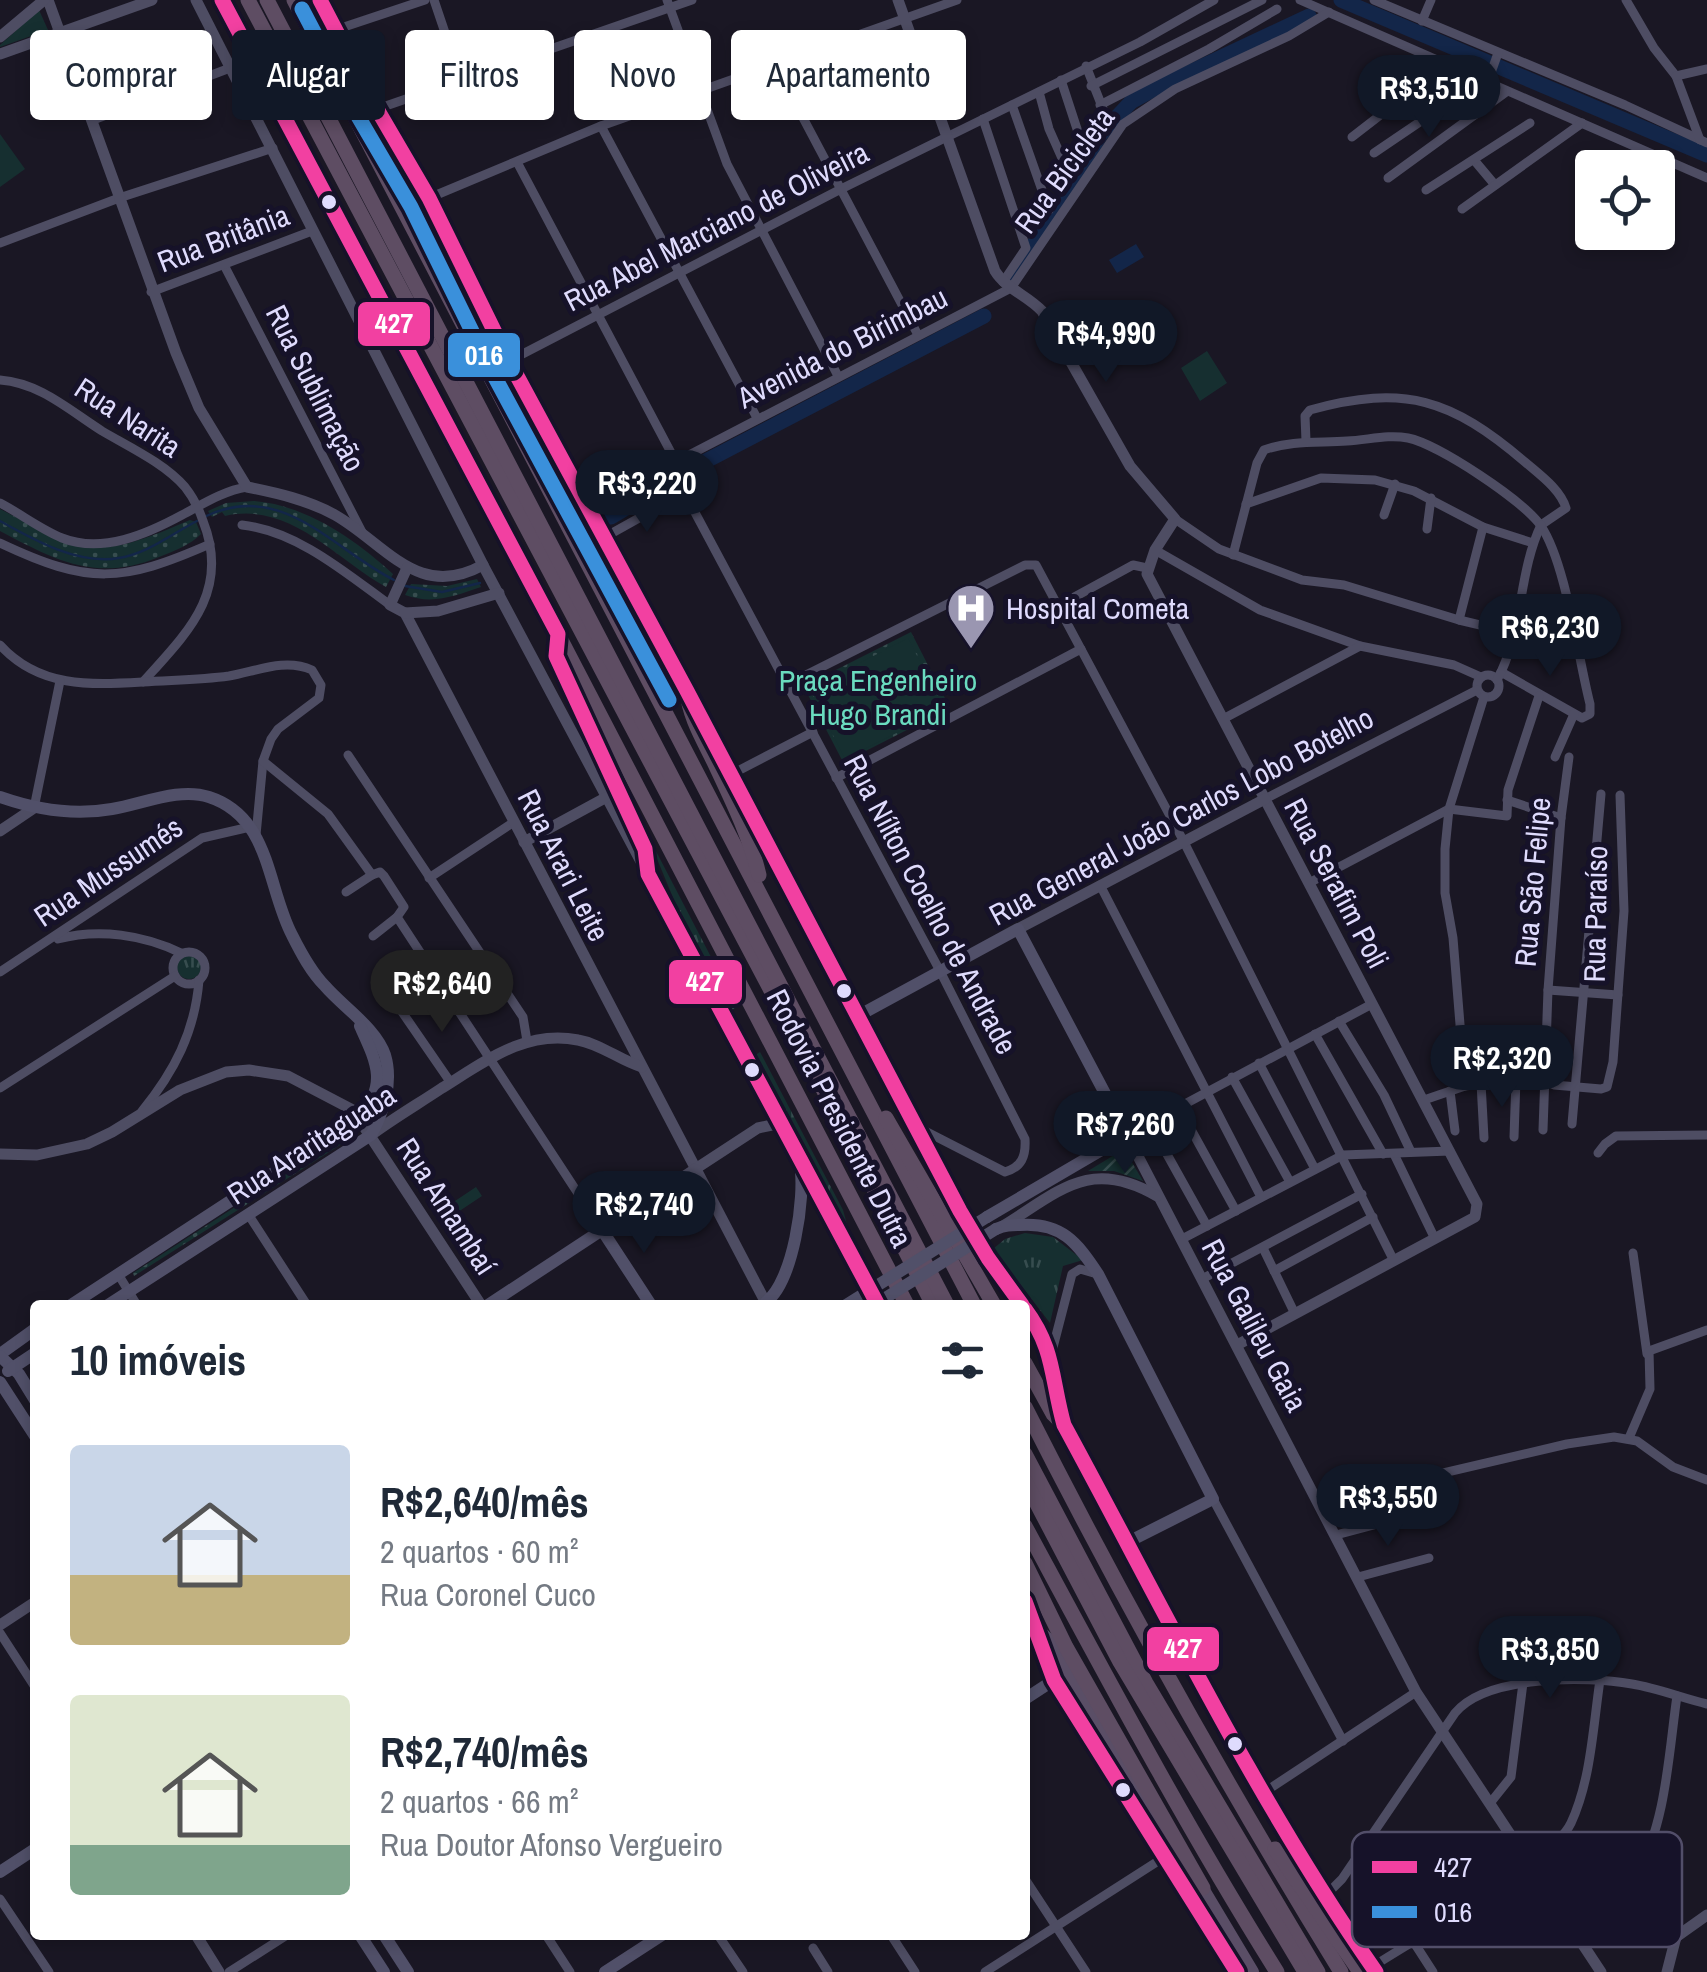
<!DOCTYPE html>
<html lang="pt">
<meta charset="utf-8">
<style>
:root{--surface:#fff;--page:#f2f2f3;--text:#1f2937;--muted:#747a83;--accent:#111827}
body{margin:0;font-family:"Archivo Narrow",sans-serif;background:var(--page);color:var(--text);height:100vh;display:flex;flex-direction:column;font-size:38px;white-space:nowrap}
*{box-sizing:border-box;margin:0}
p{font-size:32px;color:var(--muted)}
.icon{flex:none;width:55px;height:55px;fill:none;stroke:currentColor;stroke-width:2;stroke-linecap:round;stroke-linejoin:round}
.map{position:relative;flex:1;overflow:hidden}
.sheet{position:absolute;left:30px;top:1300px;width:1000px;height:640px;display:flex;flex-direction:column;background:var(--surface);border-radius:10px;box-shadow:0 5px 15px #0003}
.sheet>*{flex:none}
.hud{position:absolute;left:30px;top:30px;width:1000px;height:90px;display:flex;gap:20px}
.fabs{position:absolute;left:1575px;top:150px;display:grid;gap:20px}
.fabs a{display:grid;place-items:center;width:100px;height:100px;border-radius:10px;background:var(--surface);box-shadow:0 5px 15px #0003;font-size:50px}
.price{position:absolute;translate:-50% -85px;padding:0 22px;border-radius:35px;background:var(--accent);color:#fff;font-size:32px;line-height:65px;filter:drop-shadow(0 2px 5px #0008)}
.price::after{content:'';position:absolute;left:50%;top:60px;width:30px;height:22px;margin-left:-15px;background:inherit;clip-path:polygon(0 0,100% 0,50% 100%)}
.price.selected{background:#222;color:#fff}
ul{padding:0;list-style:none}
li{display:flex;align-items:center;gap:30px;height:250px;padding:0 40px}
li span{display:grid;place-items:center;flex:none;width:280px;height:200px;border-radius:10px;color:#555}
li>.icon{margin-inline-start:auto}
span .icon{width:120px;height:120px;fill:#fffc;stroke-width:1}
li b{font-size:42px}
h2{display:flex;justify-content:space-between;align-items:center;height:120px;padding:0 40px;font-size:42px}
.pill{padding:0 35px;border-radius:10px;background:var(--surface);box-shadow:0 5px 15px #0003;font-size:35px;line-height:90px}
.pill.selected{background:var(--accent);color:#fff}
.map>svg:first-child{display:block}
.grass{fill:url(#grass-tufts)}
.park{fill:url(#park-dots)}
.garden{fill:url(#garden-furrows)}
.pitch{fill:#162f30}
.water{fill:#132649}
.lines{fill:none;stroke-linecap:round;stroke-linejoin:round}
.stream{stroke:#132649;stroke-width:2.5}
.river{stroke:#132649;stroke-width:15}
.minor{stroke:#4e4d63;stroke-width:9}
.tertiary{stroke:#4e4d63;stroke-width:11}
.secondary{stroke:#515069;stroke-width:12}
.trunk{stroke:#5a4e66;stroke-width:14}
.motorway{stroke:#5e4d63;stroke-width:15}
.secondary-bridge{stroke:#515069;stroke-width:12}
.bus-1-casing{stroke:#161229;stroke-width:22}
.bus-2-casing{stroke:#161229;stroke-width:22}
.bus-1{stroke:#f240a1;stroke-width:15}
.bus-2{stroke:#3a90db;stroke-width:15}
.bus-dot{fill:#dfdbfd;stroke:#161229;stroke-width:4}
.labels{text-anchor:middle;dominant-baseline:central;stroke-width:10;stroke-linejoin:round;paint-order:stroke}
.street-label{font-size:30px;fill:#dfdbfd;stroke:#161229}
.poi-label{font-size:30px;fill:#dfdbfd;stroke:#161229;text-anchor:start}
.park-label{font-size:30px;fill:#6adbbf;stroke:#161229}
.key{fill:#161229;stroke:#524e69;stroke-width:2.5}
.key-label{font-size:28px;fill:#dfdbfd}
.line-badge{stroke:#161229;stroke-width:4}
.badge-label{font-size:28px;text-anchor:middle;font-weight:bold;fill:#fff}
</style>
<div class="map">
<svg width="1707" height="1972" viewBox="0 0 1707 1972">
<defs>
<pattern id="grass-tufts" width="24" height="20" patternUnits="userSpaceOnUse" patternTransform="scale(2.5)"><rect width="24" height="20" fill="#162f30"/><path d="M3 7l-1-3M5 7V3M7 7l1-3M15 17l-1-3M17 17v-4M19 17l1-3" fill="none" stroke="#374d4f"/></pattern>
<pattern id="park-dots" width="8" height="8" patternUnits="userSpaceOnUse" patternTransform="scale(2.5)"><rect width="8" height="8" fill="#162f30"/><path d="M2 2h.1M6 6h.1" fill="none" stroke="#374d4f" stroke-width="1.8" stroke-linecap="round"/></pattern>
<pattern id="garden-furrows" width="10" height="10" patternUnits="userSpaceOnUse" patternTransform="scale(2.5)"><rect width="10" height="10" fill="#162f30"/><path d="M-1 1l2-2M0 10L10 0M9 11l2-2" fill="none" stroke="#374d4f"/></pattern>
</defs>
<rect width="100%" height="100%" fill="#1a1724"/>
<!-- grass -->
<g class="grass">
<polygon points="39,10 48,30 0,47 0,45"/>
<polygon points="646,832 737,1007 730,1011 681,917"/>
<circle cx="189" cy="967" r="12"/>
<polygon points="760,1052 843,1210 851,1239 754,1056"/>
<polygon points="1025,1233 1053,1237 1083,1260 1063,1266 1050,1323 993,1249 1005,1239"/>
</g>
<!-- park -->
<g class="park">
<path d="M254,501c52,4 102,39 139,73l-7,13c-51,-29 -97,-86 -161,-71l-3,-4 -10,5 -4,-6 18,-8z"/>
<path d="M0,509c88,46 98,51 190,11l6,2 5,12c-11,11 -27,17 -42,23 -63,26 -104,3 -159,-26z"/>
<path d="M477,579l4,8c-27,9 -48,18 -76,8l6,-11 36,2z"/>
<polygon points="911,632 950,708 846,761 842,760 805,689 806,685"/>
<polygon points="348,1134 351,1138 134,1276 133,1273"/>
</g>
<!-- garden -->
<polygon class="garden" points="1124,1149 1143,1181 1114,1171 1088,1171"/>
<!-- pitch -->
<g class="pitch">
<polygon points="0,134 25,169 0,187"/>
<polygon points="1207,351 1227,383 1200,401 1181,368"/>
<polygon points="908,638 944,709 845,759 810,689"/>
<polygon points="476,1187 482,1196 452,1216 446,1207"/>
</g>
<!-- water -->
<polygon class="water" points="1136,244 1144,257 1117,273 1109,260"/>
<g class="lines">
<!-- stream -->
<g class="stream">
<path d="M204,517c78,-38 128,32 190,63"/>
<path d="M0,521c34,19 78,44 119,37 28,-4 54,-25 78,-37"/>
<polyline points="405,586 442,592 480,583"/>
</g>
<!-- river -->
<g class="river">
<polyline points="1341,0 1707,155"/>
<polyline points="1015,275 1101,134 1131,102 1162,85 1309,16"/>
<polyline points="611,517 704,462 984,316"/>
</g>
<!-- minor -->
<g class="minor">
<polyline points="434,0 461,80"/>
<polyline points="667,0 727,164 838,376"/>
<polyline points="1300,0 1707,178"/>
<polyline points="1374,0 1625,105 1707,143"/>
<polyline points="1626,0 1654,48 1676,76 1700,140"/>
<polyline points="1422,21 1431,0"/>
<polyline points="335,30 425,0"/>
<polyline points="774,63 918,335"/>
<polyline points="1086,66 1107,119"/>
<polyline points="1676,76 1707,69"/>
<polyline points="1061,80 1078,132"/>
<polyline points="1487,84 1498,53"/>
<polyline points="1091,86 1262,0"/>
<polyline points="1039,92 1049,129 1069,174"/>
<polyline points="1012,105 1049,210"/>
<polyline points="1100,105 1209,49 1277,9"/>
<polyline points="377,109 692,0"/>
<polyline points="983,119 1026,248 1003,282"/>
<polyline points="93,120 230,68"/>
<polyline points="601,126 757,418"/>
<polyline points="1352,137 1445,65"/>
<polyline points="1374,153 1461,94"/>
<polyline points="1474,160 1495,185"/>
<polyline points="517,162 676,462"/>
<polyline points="1388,178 1506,92"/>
<polyline points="1426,190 1530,123"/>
<polyline points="429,198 601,126 957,0"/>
<polyline points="1462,209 1582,123"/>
<polyline points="0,243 119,198 273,148"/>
<polyline points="224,265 362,532"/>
<polyline points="151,292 312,231"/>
<polyline points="509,361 841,189 1140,42 1214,0"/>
<path d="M0,380c40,3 69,30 102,51 27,16 62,32 83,56 8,10 14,22 18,34 28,71 -16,112 -60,161"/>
<path d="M1306,441l-1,-25 5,-6c95,-26 141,-11 215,52 15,13 35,27 41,46l-25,17"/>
<path d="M0,503c21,11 40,26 62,35 40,16 85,-4 120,-23 21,-11 41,-24 65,-28"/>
<polyline points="1246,504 1321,478 1375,480 1414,491 1483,527 1533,543"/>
<polyline points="589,507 1011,288 1123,124 1175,89 1289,36 1329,12"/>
<polyline points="1384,515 1395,484"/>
<polyline points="1175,519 1219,549 1302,580 1344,585 1459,620 1577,648"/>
<path d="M242,525c55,6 104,48 148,80"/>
<polyline points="1427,529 1431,498"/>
<path d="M605,537l68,-38 18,6 249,466 85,168c1,17 -3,28 -20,33l-80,-41 -5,-8"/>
<path d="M0,543c89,42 121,40 210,1"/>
<polyline points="1155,550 1260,610 1360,646 1454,665 1481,677"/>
<path d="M1233,555l24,-92 7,-13c27,-10 55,-7 83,-9 21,-1 41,-7 61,-3 30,6 116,63 133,88 25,37 37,132 49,178v10l-8,4 -81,-46"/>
<polyline points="1058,606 1133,565 1147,568"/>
<polyline points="1459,620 1483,527"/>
<path d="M0,645c39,43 90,40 143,37 29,-2 57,-2 86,-6 28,-5 56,-18 83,-6l9,15 -2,13 -41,31 -7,10 -8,22 -7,74"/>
<circle cx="1488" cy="686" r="11"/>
<path d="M1497,680c26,-47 21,-107 44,-155"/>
<polyline points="788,684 1025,565 1036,565 1184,842 1394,1261"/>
<polyline points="1223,719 1360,646"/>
<polyline points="348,755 523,1017 527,1041"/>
<polyline points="1555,757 1574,714"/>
<polyline points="263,761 328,814 372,875 380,872 384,876 404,907 397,917 602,1230"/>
<polyline points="730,775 813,732"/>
<polyline points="836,778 1081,649"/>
<polyline points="1265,799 1477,690"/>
<polyline points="1507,800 1561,818"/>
<polyline points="34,808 60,681"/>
<polyline points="429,878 514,822"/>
<polyline points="1309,883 1449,809 1507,816 1508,790 1539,696"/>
<polyline points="1100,885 1261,1197"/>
<polyline points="346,892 372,875"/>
<polyline points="373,936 397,917"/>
<path d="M58,939c41,-11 86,-4 123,14"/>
<circle cx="189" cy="968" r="16"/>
<polyline points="0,972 202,838 250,827"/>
<polyline points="1548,990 1618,995"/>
<polyline points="400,1009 451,1083"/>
<polyline points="1339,1021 1384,1095 1411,1152"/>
<polyline points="1315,1034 1383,1154"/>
<polyline points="1259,1063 1315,1169"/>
<polyline points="1232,1077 1290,1182"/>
<polyline points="1481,1083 1484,1138"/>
<polyline points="1465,1086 1453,938 1445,893 1445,849 1449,809 1484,697"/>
<polyline points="0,1088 175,976"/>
<polyline points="1450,1091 1455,1131"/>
<polyline points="1424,1100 1465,1086 1516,1079 1538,1078 1554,1085 1601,1089 1607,1087 1613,1062 1624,911 1620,795"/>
<polyline points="1178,1106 1236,1211"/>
<path d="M142,1111c32,-39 53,-79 57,-131"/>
<polyline points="1149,1122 1207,1226"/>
<polyline points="1572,1124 1601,794"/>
<polyline points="1543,1130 1548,990 1561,818 1569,757"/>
<polyline points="1127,1135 1372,1004"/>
<polyline points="1514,1137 1516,1079"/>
<polyline points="1598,1153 1605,1144 1616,1136 1707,1135"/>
<polyline points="1394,1154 1435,1239"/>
<polyline points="248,1214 307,1305"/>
<polyline points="1182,1239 1343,1155 1450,1151"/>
<polyline points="1263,1248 1295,1314"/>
<polyline points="1633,1253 1647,1354"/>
<polyline points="1274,1271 1373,1217"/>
<polyline points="118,1274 137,1305"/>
<polyline points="1202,1279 1362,1194"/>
<polyline points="1051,1355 1072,1274 1080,1269 1097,1274"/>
<polyline points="1629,1438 1650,1389 1649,1351 1707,1330"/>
<polyline points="1213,1499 1343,1741"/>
<polyline points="1319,1502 1567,1444 1614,1437 1637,1441 1673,1467 1707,1480"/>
<polyline points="1336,1535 1411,1515"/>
<polyline points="1358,1577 1429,1558"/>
<polyline points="0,1633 35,1687"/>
<polyline points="1263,1793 1416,1692"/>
<polyline points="1491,1802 1511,1777 1523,1683"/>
<polyline points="1025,1879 1086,1972"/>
<path d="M1324,1897l18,-18 113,-166c31,-38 131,-37 177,-29 25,4 50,14 75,20"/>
<polyline points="0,1899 49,1972"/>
<path d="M1575,1932c23,-18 46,-36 62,-60 29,-46 32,-122 40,-176"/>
<polyline points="546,1935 570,1972"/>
<polyline points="718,1935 743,1972"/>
<polyline points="891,1935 915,1972"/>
<polyline points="1413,1941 1433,1972"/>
<polyline points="813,1948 828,1972"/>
<path d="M1372,1967c43,-28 181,-105 199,-144 20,-43 22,-96 29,-143"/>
<polyline points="229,1972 287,1935"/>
<polyline points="985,1972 1166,1856"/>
</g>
<!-- tertiary -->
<g class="tertiary">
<path d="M48,0l128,353 23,55 48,79c30,6 61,13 88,28 51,29 83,86 148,50"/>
<polyline points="196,0 484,567 646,871"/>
<path d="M898,0l97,271c11,18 32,24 47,40l88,155 45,53 -20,31 -8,24 330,630 -2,13 -238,128"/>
<polyline points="0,37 44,0"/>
<polyline points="0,54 152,0"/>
<polyline points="407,568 390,605 405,613 767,1305"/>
<polyline points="405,613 438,611 499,593"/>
<polyline points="0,831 34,808"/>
<polyline points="524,842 605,798"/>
<polyline points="1018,929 1265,799"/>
<path d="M371,1135c23,-17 47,-31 71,-47 42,-26 84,-59 136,-48 23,4 41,20 64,27"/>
<polyline points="1127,1135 1416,1692 1601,1972"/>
<polyline points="0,1154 37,1155 87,1144 112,1132 180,1090 226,1072 249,1070 288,1076 353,1110 481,1305"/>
<path d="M1003,1226c57,-35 87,-69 154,-30"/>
<polyline points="602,1230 758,1128 772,1125 785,1129"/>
<polyline points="0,1625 35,1602"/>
<polyline points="196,1935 219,1972"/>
<polyline points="1667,1972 1676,1937 1707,1915"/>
</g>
<!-- secondary -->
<g class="secondary">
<polyline points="320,0 377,109 429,198 509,361 687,691 960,1211 988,1258 1036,1324 1051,1355 1054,1389 1064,1425 1263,1793 1324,1897 1376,1972"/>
<path d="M0,797c37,13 73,19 112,12 31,-5 67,-22 97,-12 62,20 58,91 83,138 9,18 19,37 33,51 18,21 51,42 60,69 8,26 -1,57 -14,80l-263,170"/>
<polyline points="648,874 878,1305"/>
<polyline points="856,1017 1018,929 1127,1135 987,1217"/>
<path d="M996,1229c9,-4 15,-4 24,-4 41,-3 57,17 78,49l115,225 -87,44"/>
<path d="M766,1302c27,-20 40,-105 34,-138"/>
<path d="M71,1305l288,-188c30,-32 17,-56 1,-91"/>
<polyline points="488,1305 602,1230 651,1305"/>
<polyline points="0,1354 35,1329"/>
<polyline points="0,1356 19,1374 35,1400"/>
<polyline points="8,1371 35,1353"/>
<polyline points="0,1382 35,1436"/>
<polyline points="1025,1601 1054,1680 1237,1972"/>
<polyline points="1025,1699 1054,1680"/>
<polyline points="0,1872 35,1849"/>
<polyline points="360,1935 384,1972"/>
<polyline points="384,1935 408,1972"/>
<polyline points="605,1972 662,1935"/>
</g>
<!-- trunk -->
<g class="trunk">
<polyline points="1035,1628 1049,1641 1170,1843"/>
<polyline points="1197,1880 1252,1972"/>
</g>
<!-- motorway -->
<g class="motorway">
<polyline points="222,0 548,615 907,1305"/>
<polyline points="248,0 823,1089 933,1305"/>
<polyline points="267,0 947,1305"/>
<polyline points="294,0 974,1305"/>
<polyline points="558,634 556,656 645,849 648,874"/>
<path d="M687,691c2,26 17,50 28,73 17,36 35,73 44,111"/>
<polyline points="886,1118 994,1305"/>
<polyline points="1025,1363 1053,1414 1064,1425"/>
<path d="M1025,1407c97,192 203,381 316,565"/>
<polyline points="1025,1454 1146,1683 1318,1972"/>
<polyline points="1025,1481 1120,1662 1305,1972"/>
<path d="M1025,1526c81,150 161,301 252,446"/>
<polyline points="1025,1563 1066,1647 1203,1888"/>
<polyline points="1275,1849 1360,1972"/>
</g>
<!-- secondary-bridge -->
<g class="secondary-bridge">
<polyline points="846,1305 987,1217"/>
<polyline points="874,1305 996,1229"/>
</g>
<!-- bus-1 casing -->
<g class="bus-1-casing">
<g id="bus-1">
<polyline points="222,0 558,634 556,656 645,849 648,874 878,1305"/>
<polyline points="320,0 377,109 429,198 509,361 687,691 960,1211 988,1258 1022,1305"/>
<path d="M1025,1309c30,40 26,70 39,116 100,184 192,375 312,547"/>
<polyline points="1025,1601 1054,1680 1237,1972"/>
</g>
</g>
<!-- bus-2 casing -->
<g class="bus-2-casing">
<polyline id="bus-2" points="302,9 359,118 411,207 491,370 669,700"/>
</g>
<!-- bus-1 -->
<use href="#bus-1" class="bus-1"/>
<!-- bus-2 -->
<use href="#bus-2" class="bus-2"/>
</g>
<!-- icons -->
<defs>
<g id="hospital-pin" transform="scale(2.5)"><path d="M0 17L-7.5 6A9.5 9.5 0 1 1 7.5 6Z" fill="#9a96b1" stroke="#161229"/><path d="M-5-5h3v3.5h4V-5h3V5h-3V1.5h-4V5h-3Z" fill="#fff"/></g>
</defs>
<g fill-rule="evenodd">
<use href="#hospital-pin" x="971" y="608"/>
</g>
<!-- markers -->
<g class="bus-dot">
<circle cx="329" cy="202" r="9"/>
<circle cx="844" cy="991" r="9"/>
<circle cx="752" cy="1070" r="9"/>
<circle cx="1235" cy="1744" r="9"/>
<circle cx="1123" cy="1790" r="9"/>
</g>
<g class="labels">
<!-- street labels -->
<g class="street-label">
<text transform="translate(1064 170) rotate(-54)">Rua Bicicleta</text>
<text transform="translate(716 226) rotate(-27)">Rua Abel Marciano de Oliveira</text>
<text transform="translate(223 238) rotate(-21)">Rua Britânia</text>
<text transform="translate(842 347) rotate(-27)">Avenida do Birimbau</text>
<text transform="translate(316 388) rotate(63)">Rua Sublimação</text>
<text transform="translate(128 417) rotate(33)">Rua Narita</text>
<text transform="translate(1181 816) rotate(-28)">Rua General João Carlos Lobo Botelho</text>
<text transform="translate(564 865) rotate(63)">Rua Arari Leite</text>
<text transform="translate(108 871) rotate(-34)">Rua Mussumés</text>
<text transform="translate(1532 882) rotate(-85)">Rua São Felipe</text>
<text transform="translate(1337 883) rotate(62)">Rua Serafim Poli</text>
<text transform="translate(931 904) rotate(62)">Rua Nílton Coelho de Andrade</text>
<text transform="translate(1595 914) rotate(-89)">Rua Paraíso</text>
<text transform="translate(840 1118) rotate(63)">Rodovia Presidente Dutra</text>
<text transform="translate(311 1144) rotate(-33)">Rua Araritaguaba</text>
<text transform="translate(447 1206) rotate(57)">Rua Amambaí</text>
<text transform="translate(1255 1325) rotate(62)">Rua Galileu Gaia</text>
</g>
<!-- poi labels -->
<g class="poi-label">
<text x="1006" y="608">Hospital Cometa</text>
</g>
<!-- park labels -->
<g class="park-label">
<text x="878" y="680">Praça Engenheiro<tspan x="878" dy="34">Hugo Brandi</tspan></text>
</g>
</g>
<!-- legend -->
<rect x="1352" y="1832" width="330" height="115" rx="15" class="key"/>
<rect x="1372" y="1861" width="45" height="12" fill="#f240a1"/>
<rect x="1372" y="1906" width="45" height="12" fill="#3a90db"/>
<g class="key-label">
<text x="1434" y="1877">427</text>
<text x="1434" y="1922">016</text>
</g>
<g class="line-badge">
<rect x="356" y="300" width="76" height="48" rx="10" fill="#f240a1"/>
<rect x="446" y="331" width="76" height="48" rx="10" fill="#3a90db"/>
<rect x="667" y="958" width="77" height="48" rx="10" fill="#f240a1"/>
<rect x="1145" y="1625" width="76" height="48" rx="10" fill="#f240a1"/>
</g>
<g class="badge-label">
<text x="394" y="333">427</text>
<text x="484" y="365">016</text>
<text x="705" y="991">427</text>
<text x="1183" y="1658">427</text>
</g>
</svg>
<div class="fabs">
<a><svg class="icon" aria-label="locate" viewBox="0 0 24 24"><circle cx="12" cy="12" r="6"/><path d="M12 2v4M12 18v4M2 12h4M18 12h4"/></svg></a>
</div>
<b class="price" style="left:1429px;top:140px">R$3,510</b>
<b class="price" style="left:1106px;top:385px">R$4,990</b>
<b class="price" style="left:647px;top:535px">R$3,220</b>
<b class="price" style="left:1550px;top:679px">R$6,230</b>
<b class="price selected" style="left:442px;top:1035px">R$2,640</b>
<b class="price" style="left:1502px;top:1110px">R$2,320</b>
<b class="price" style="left:1125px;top:1176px">R$7,260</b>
<b class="price" style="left:644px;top:1256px">R$2,740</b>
<b class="price" style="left:1388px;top:1549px">R$3,550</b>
<b class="price" style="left:1550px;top:1701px">R$3,850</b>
<div class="hud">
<a class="pill">Comprar</a>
<a class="pill selected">Alugar</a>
<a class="pill">Filtros</a>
<a class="pill">Novo</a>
<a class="pill">Apartamento</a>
</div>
<section class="sheet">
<h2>10 imóveis<svg class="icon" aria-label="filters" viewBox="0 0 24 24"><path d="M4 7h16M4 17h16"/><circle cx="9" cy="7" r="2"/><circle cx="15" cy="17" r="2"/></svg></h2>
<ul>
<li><span style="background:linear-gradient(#c9d6e8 65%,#c2b280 0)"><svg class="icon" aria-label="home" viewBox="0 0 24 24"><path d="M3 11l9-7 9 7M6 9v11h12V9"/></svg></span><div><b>R$2,640/mês</b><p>2 quartos · 60 m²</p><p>Rua Coronel Cuco</p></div></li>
<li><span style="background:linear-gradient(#dfe7d0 75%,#7fa58c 0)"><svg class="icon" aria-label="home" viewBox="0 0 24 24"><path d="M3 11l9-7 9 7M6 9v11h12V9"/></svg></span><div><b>R$2,740/mês</b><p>2 quartos · 66 m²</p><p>Rua Doutor Afonso Vergueiro</p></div></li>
</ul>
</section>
</div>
